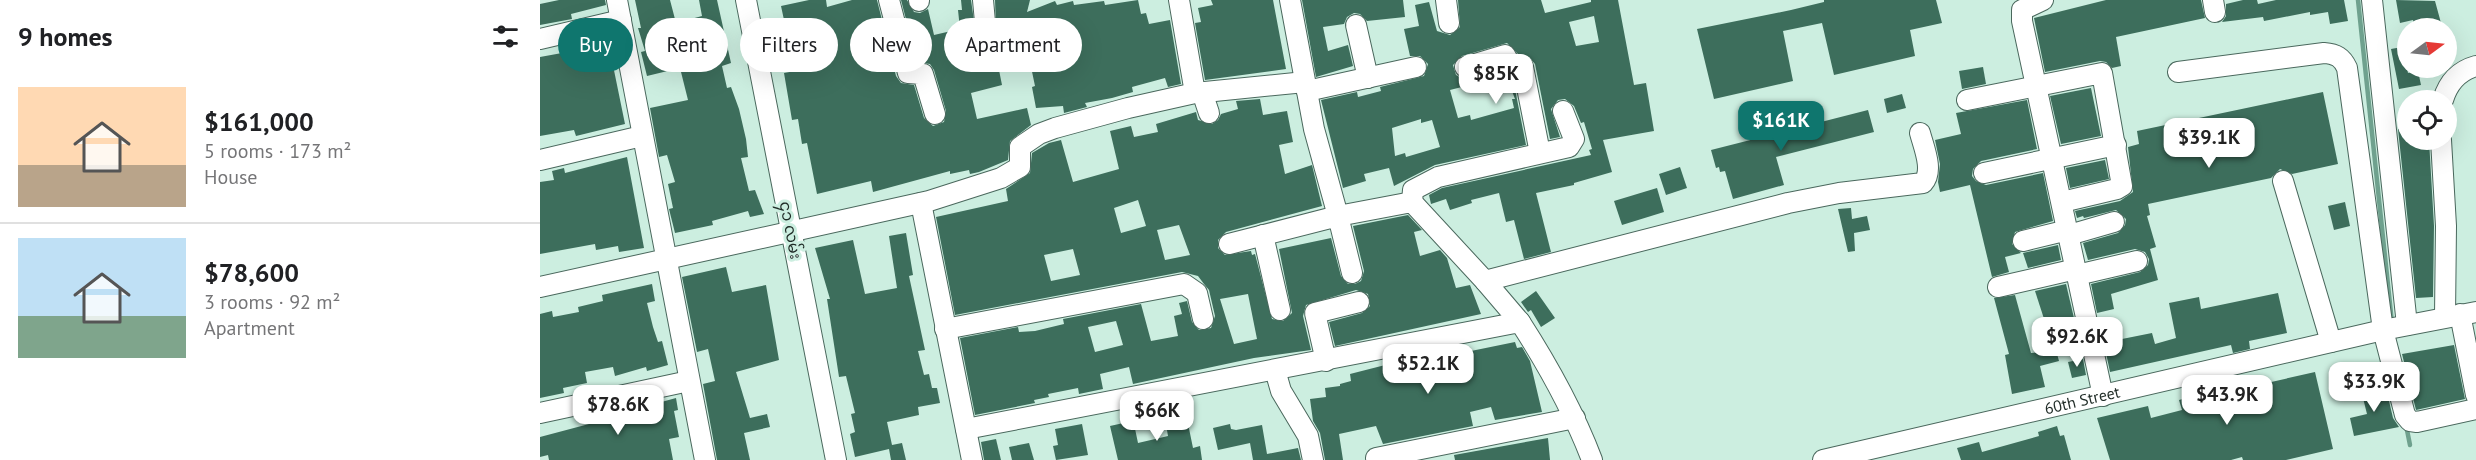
<!DOCTYPE html>
<meta charset="utf-8">
<style>
:root{--surface:#fff;--page:#f2f2f2;--text:#202124;--muted:#757577;--line:#e0e0e0;--accent:#0f766e}
body{margin:0;font-family:"PT Sans","Noto Sans Myanmar",sans-serif;background:var(--page);color:var(--text);height:100vh;display:flex;flex-direction:column;font-size:22px;white-space:nowrap}
*{box-sizing:border-box;margin:0}
p{font-size:20px;color:var(--muted)}
.icon{flex:none;width:33px;height:33px;fill:none;stroke:currentColor;stroke-width:2;stroke-linecap:round;stroke-linejoin:round}
.map{position:relative;flex:1;overflow:hidden}
.panel{display:flex;flex-direction:column;background:var(--surface);width:540px}
.panel>*{flex:none}
.banner{position:absolute;left:18px;top:18px;width:570px;height:54px;display:flex;gap:12px}
.needle{width:39px;rotate:75deg}
.fabs{position:absolute;left:1857px;top:18px;display:grid;gap:12px}
.fabs a{display:grid;place-items:center;width:60px;height:60px;border-radius:50%;background:var(--surface);box-shadow:0 6px 24px #0002;font-size:30px}
.price{position:absolute;translate:-50% -51px;padding:0 14px;border-radius:12px;background:#fff;color:#222;font-size:20px;line-height:39px;filter:drop-shadow(0 2px 3px #0008)}
.price::after{content:'';position:absolute;left:50%;top:36px;width:18px;height:14px;margin-left:-9px;background:inherit;clip-path:polygon(0 0,100% 0,50% 100%)}
.price.current{background:var(--accent);color:#fff}
ul{padding:0;list-style:none}
li{display:flex;align-items:center;gap:18px;height:150px;padding:0 18px}
li+li{border-top:2px solid var(--line)}
li span{display:grid;place-items:center;flex:none;width:168px;height:120px;border-radius:0px;color:#555}
li>.icon{margin-inline-start:auto}
span .icon{width:72px;height:72px;fill:#fffc;stroke-width:1}
li b{font-size:26px}
h2{display:flex;justify-content:space-between;align-items:center;height:72px;padding:0 18px;font-size:26px}
.chip{padding:0 21px;border-radius:27px;background:var(--surface);box-shadow:0 6px 24px #0002;font-size:21px;line-height:54px}
.chip.current{background:var(--accent);color:#fff}
main{display:flex;flex:1;min-height:0}
.map>svg:first-child{display:block}
.lines{fill:none;stroke-linecap:round;stroke-linejoin:round}
.stream{stroke:#6fa18e;stroke-width:4.5}
.building{fill:#3d6e5c;fill-rule:evenodd}
.minor-casing{stroke:#4a685d;stroke-width:22}
.minor{stroke:#fff;stroke-width:20}
.labels{text-anchor:middle;dominant-baseline:central;stroke-width:6;stroke-linejoin:round;paint-order:stroke}
.street-label{font-size:16px;fill:#1f2b26;stroke:#cceee0}
</style>
<main>
<section class="panel">
<h2>9 homes<svg class="icon" aria-label="filters" viewBox="0 0 24 24"><path d="M4 7h16M4 17h16"/><circle cx="9" cy="7" r="2"/><circle cx="15" cy="17" r="2"/></svg></h2>
<ul>
<li><span style="background:linear-gradient(#ffd9b3 65%,#b9a48a 0)"><svg class="icon" aria-label="home" viewBox="0 0 24 24"><path d="M3 11l9-7 9 7M6 9v11h12V9"/></svg></span><div><b>$161,000</b><p>5 rooms · 173 m²</p><p>House</p></div></li>
<li><span style="background:linear-gradient(#bfe0f5 65%,#7fa58c 0)"><svg class="icon" aria-label="home" viewBox="0 0 24 24"><path d="M3 11l9-7 9 7M6 9v11h12V9"/></svg></span><div><b>$78,600</b><p>3 rooms · 92 m²</p><p>Apartment</p></div></li>
</ul>
</section>
<div class="map">
<svg width="1936" height="460" viewBox="0 0 1936 460">
<rect width="100%" height="100%" fill="#cceee0"/>
<g class="lines">
<!-- stream -->
<g class="stream">
<polyline points="1818,0 1852,323"/>
<polyline points="1866,425 1870,445"/>
</g>
</g>
<!-- building -->
<g class="building">
<polygon points="19,0 65,0 66,5 31,14 32,19 0,25 0,4"/>
<polygon points="95,0 130,0 136,23 162,16 159,0 177,0 191,63 182,66 187,88 191,87 199,109 206,139 208,157 201,158 209,191 215,190 224,214 210,217 208,211 172,221 173,225 135,233 129,209 133,208 128,184 135,182 127,155 119,157 110,108 148,100 140,68 107,76 101,52 105,51 98,28 101,28"/>
<polygon points="269,0 286,0 287,7 312,0 337,0 356,76 361,83 374,85 384,118 393,126 404,122 406,111 394,70 390,64 377,62 361,0 367,0 374,12 380,13 388,9 394,35 420,29 418,10 422,10 421,0 431,0 435,28 446,34 456,26 455,0 490,0 487,12 515,1 517,5 533,1 534,5 564,1 565,5 598,0 601,14 606,13 609,24 630,20 641,84 628,87 625,78 592,87 593,92 572,98 545,103 547,107 524,113 523,106 496,108 492,87 495,86 490,62 459,70 462,85 431,93 437,119 487,108 491,125 470,141 468,160 439,172 430,174 429,170 410,174 410,171 333,192 331,181 277,194 267,143 262,144 258,119 252,120 244,73 255,71 241,6"/>
<polygon points="671,0 733,0 746,69 665,80 655,23 661,22 658,8 673,5"/>
<polygon points="762,0 863,0 865,17 827,21 820,14 814,13 807,17 804,24 783,27 788,51 808,45 813,66 776,77"/>
<path d="M918,0h83l4,13 46,-11v-2h27l16,85 12,-2 8,48 -51,9 9,32 -38,11v2l-38,8 15,59 -27,7 -10,-39 -8,2 -7,-29 -28,7 1,3 -22,7 -4,-11 -15,5 -2,-9 13,-7 149,-33 -2,-5 3,-1 -8,-27 -3,1 -7,-17 -9,-7 -7,1 -7,9 9,28 -10,2 -15,-75 -6,-7 -10,-2 -12,-12 -45,13 -9,9 3,10 7,4 36,-10 6,7 -55,14 8,28 12,-3 1,5 43,-12 -2,-9h3l-8,-21 6,1 13,66 -91,20 -41,21 -5,-18 -25,6 2,7 -23,7 -22,-88 36,-8 1,5 23,-6 -1,-4 44,-11 4,-12 -8,-8h-10l-6,-27 15,-3 -4,-21 14,-3 8,29 13,4 10,-8zM1054,16l5,26 -23,4 -7,-24zM881,119v4l11,-3 8,27 -34,10 -1,-4 -10,3 -3,-28z"/>
<polygon points="1284,0 1396,0 1402,23 1370,30 1375,56 1294,75 1282,23 1243,31 1253,81 1174,99 1157,29 1251,10 1284,2"/>
<polygon points="1566,0 1661,0 1665,18 1576,37 1581,66 1572,68 1566,62 1560,61 1505,72 1494,18"/>
<polygon points="1703,0 1717,0 1718,4 1736,0 1804,0 1808,21 1790,24 1788,12 1770,15 1770,12 1724,21 1723,17 1682,22 1686,16 1686,4"/>
<polygon points="1856,0 1895,1 1901,23 1892,25 1893,28 1875,28 1873,20 1860,23"/>
<polygon points="68,41 85,124 36,136 34,130 0,136 0,57 44,49 44,46"/>
<polygon points="1862,47 1868,73 1878,71 1881,85 1859,89 1851,49"/>
<polygon points="1443,67 1446,84 1422,89 1419,71"/>
<polygon points="1551,88 1561,136 1521,144 1510,96"/>
<polygon points="1783,92 1798,164 1752,174 1740,169 1731,178 1608,204 1610,215 1607,216 1616,247 1610,249 1618,280 1571,294 1574,309 1557,313 1551,284 1600,272 1608,265 1609,259 1605,252 1595,249 1548,260 1543,243 1578,233 1585,225 1586,219 1576,210 1544,218 1543,216 1537,218 1535,211 1580,201 1593,192 1588,147 1599,144 1597,131"/>
<polygon points="1362,94 1366,108 1347,113 1344,99"/>
<path d="M720,99l3,16 24,-4 6,31 -14,3 6,29 27,-9 10,41 -96,26 -8,8v8l7,7 26,-4 1,4 3,-1 17,65 11,2 9,-8 -13,-64 52,-11 10,38 7,8h7l6,-3 3,-10 -11,-45 55,-11 14,15 -8,2 6,24 20,-6 7,8 9,30 14,-3 11,29 -146,32 -6,-24 33,-9 8,-7 -2,-12 -12,-4 -50,15 -3,11 8,34 -57,8 -121,26 -4,-17 -29,7 3,15 -24,5 -1,-6 -30,6 1,3 -15,3 1,3 -60,12 -15,-77 58,-11 1,5 16,-1 29,-7 -1,-5 78,-15 10,37 27,-5 -4,-20 8,-2 -3,-11 8,-2 5,21 7,8 12,-2 4,-12 -6,-26 -5,-6 -6,-8 -16,-4 -227,43 -19,-98 72,-16 -2,-12 24,-16 2,-20 17,-10 12,-3 12,42 46,-13 -9,-38 21,-5 3,11 24,-5 -2,-8 40,-12 2,8 14,4 6,-4 3,-6 17,-5 -2,-8zM598,200l8,26 -25,7 -7,-25zM639,225l11,30 -25,5 -8,-30zM533,249l7,26 -29,6 -7,-26zM708,294l9,45 -23,5 -14,-45zM576,321l7,24 -28,7 -7,-25z"/>
<polygon points="1487,100 1497,149 1441,161 1433,169 1432,176 1436,181 1446,185 1503,173 1513,221 1475,232 1472,244 1481,253 1465,257 1469,272 1452,277 1430,185 1400,192 1398,182 1400,164 1395,140 1421,134 1416,113"/>
<polygon points="1328,110 1334,132 1236,157 1244,185 1193,199 1185,171 1180,172 1179,167 1176,168 1171,150"/>
<polygon points="1868,128 1868,140 1889,140 1894,226 1893,297 1876,298 1858,129"/>
<polygon points="87,157 104,248 79,252 78,246 56,250 55,244 0,254 0,182 14,180 12,171 24,168 25,173"/>
<polygon points="1565,160 1569,179 1530,188 1526,168"/>
<polygon points="1140,167 1147,188 1126,195 1119,174"/>
<polygon points="1117,188 1124,212 1082,225 1074,201"/>
<polygon points="1805,202 1810,226 1794,230 1788,206"/>
<polygon points="1311,208 1312,219 1327,216 1330,230 1314,233 1315,251 1308,252 1298,209"/>
<polygon points="366,233 373,275 369,276 385,350 378,351 384,375 389,374 392,388 397,388 400,403 378,407 379,415 347,422 352,445 362,443 366,460 351,460 349,449 315,457 310,434 315,432 311,414 315,413 306,376 299,377 287,299 290,299 275,248 313,240 325,294 357,288 349,236"/>
<polygon points="1518,245 1521,260 1488,268 1483,253"/>
<polygon points="186,267 192,292 226,285 239,360 196,372 210,418 227,414 230,427 204,433 210,460 177,460 163,384 175,381 168,349 157,352 142,277"/>
<polygon points="112,284 115,301 107,303 113,327 118,342 122,341 128,365 107,371 106,367 75,376 73,367 45,372 47,383 23,388 24,393 0,398 0,314 12,311 13,317 39,312 38,307 63,301 62,295"/>
<polygon points="1526,284 1534,318 1506,325 1495,291"/>
<polygon points="996,291 1015,318 1001,327 991,310 988,312 981,302"/>
<polygon points="1738,293 1747,333 1709,341 1710,349 1693,353 1691,345 1570,372 1561,329 1575,330 1577,340 1612,333 1615,344 1636,338 1629,303 1659,297 1661,309"/>
<polygon points="1475,295 1491,353 1516,350 1519,361 1500,366 1505,387 1472,394 1465,355 1469,354 1454,298"/>
<polygon points="975,342 977,348 982,347 990,361 1002,412 955,420 951,407 930,412 933,426 843,444 836,426 799,434 803,460 785,460 780,433 773,421 770,399 786,397 785,388 800,386 800,384 811,381 810,374 857,362 857,359 930,347 931,351"/>
<polygon points="1914,345 1925,399 1876,410 1862,354"/>
<polygon points="1543,359 1546,375 1532,378 1528,362"/>
<polygon points="1775,372 1793,449 1746,460 1703,460 1702,457 1691,460 1570,460 1557,418 1608,406 1611,418 1642,410 1639,400 1650,397 1651,401 1709,385 1709,387"/>
<polygon points="1845,384 1853,418 1859,427 1814,436 1810,418 1827,414 1821,390"/>
<polygon points="136,398 138,410 134,411 139,437 129,439 133,460 9,460 8,455 0,457 0,437 49,424 48,417 84,409 85,412"/>
<polygon points="645,409 653,448 660,446 662,460 578,460 570,426 588,422 589,425 594,424 598,443 628,436 624,413"/>
<polygon points="542,424 548,455 516,460 513,446 518,445 515,429"/>
<polygon points="690,424 691,429 696,430 722,425 727,454 758,448 761,460 713,460 710,443 678,450 673,428"/>
<polygon points="1517,426 1520,436 1524,435 1531,460 1421,460 1417,448 1439,442 1442,452 1499,436 1498,432"/>
<polygon points="1008,438 1010,460 915,460 914,455"/>
<polygon points="456,439 461,460 444,460 441,442"/>
<polygon points="489,443 494,460 472,460 469,447"/>
</g>
<g class="lines">
<!-- minor casing -->
<g class="minor-casing">
<g id="minor">
<polyline points="77,0 165,460"/>
<polyline points="206,0 296,460"/>
<polyline points="349,0 368,73 383,74 395,114"/>
<polyline points="379,0 379,1"/>
<polyline points="443,0 445,22"/>
<polyline points="639,0 655,93"/>
<path d="M750,0l24,129 24,87 74,-14 73,79 303,-78 51,-10 84,-10c11,-12 1,-35 -3,-50"/>
<polyline points="906,0 909,23"/>
<polyline points="1503,0 1482,10 1482,21 1563,396"/>
<polyline points="1673,0 1675,12"/>
<polyline points="1832,0 1867,325"/>
<polyline points="816,25 828,78"/>
<polyline points="0,39 81,20"/>
<polyline points="925,67 965,55 972,67 983,67 1000,153"/>
<path d="M1638,72l146,-19c12,1 18,4 23,15l36,262 22,85 5,6 7,1 59,-13"/>
<polyline points="767,91 876,67"/>
<polyline points="662,92 669,113"/>
<polyline points="1427,100 1562,73 1582,186 1577,189 1522,202"/>
<path d="M1903,100c5,-17 15,-29 33,-34"/>
<polyline points="1901,140 1906,226 1905,317"/>
<polyline points="0,160 102,136"/>
<polyline points="1444,173 1576,145"/>
<polyline points="1743,181 1791,342"/>
<polyline points="872,202 873,190 898,177 1029,147 1034,139 1023,111"/>
<polyline points="381,203 432,460"/>
<polyline points="723,235 740,310"/>
<polyline points="1529,235 1574,222"/>
<polyline points="1483,241 1528,230"/>
<polyline points="689,244 798,216 812,273"/>
<polyline points="1537,275 1597,261"/>
<polyline points="945,281 980,322"/>
<polyline points="0,287 389,201 461,178 480,167 480,147 499,134 515,128 588,108 655,93 765,82"/>
<polyline points="1458,287 1536,269"/>
<polyline points="1920,314 1936,395"/>
<polyline points="405,329 644,284 657,293 663,319"/>
<polyline points="1505,340 1549,330"/>
<polyline points="786,361 775,313 819,302"/>
<polyline points="735,370 741,391 768,436 773,460"/>
<polyline points="0,413 149,381"/>
<path d="M426,429l554,-107c29,45 53,88 72,138"/>
<polyline points="836,458 1035,418"/>
<path id="s1" d="M1283,460l560,-130 93,-18"/>
</g>
</g>
<!-- minor -->
<use href="#minor" class="minor"/>
</g>
<g class="labels">
<!-- street labels -->
<g class="street-label">
<text transform="translate(251 230) rotate(79)">၄၁ လမ်း</text>
<text stroke="none"><textPath href="#s1" startOffset="266">60th Street</textPath></text>
</g>
</g>
</svg>
<div class="fabs">
<a><svg class="needle" viewBox="-14 -14 28 28"><path d="M0-13l5 13h-10z" fill="#e53935"/><path d="M0 13l5-13h-10z" fill="#757577"/></svg></a>
<a><svg class="icon" aria-label="locate" viewBox="0 0 24 24"><circle cx="12" cy="12" r="6"/><path d="M12 2v4M12 18v4M2 12h4M18 12h4"/></svg></a>
</div>
<b class="price" style="left:956px;top:105px">$85K</b>
<b class="price current" style="left:1241px;top:152px">$161K</b>
<b class="price" style="left:1669px;top:169px">$39.1K</b>
<b class="price" style="left:1537px;top:368px">$92.6K</b>
<b class="price" style="left:888px;top:395px">$52.1K</b>
<b class="price" style="left:1834px;top:413px">$33.9K</b>
<b class="price" style="left:1687px;top:426px">$43.9K</b>
<b class="price" style="left:78px;top:436px">$78.6K</b>
<b class="price" style="left:617px;top:442px">$66K</b>
<div class="banner">
<a class="chip current">Buy</a>
<a class="chip">Rent</a>
<a class="chip">Filters</a>
<a class="chip">New</a>
<a class="chip">Apartment</a>
</div>
</div>
</main>
